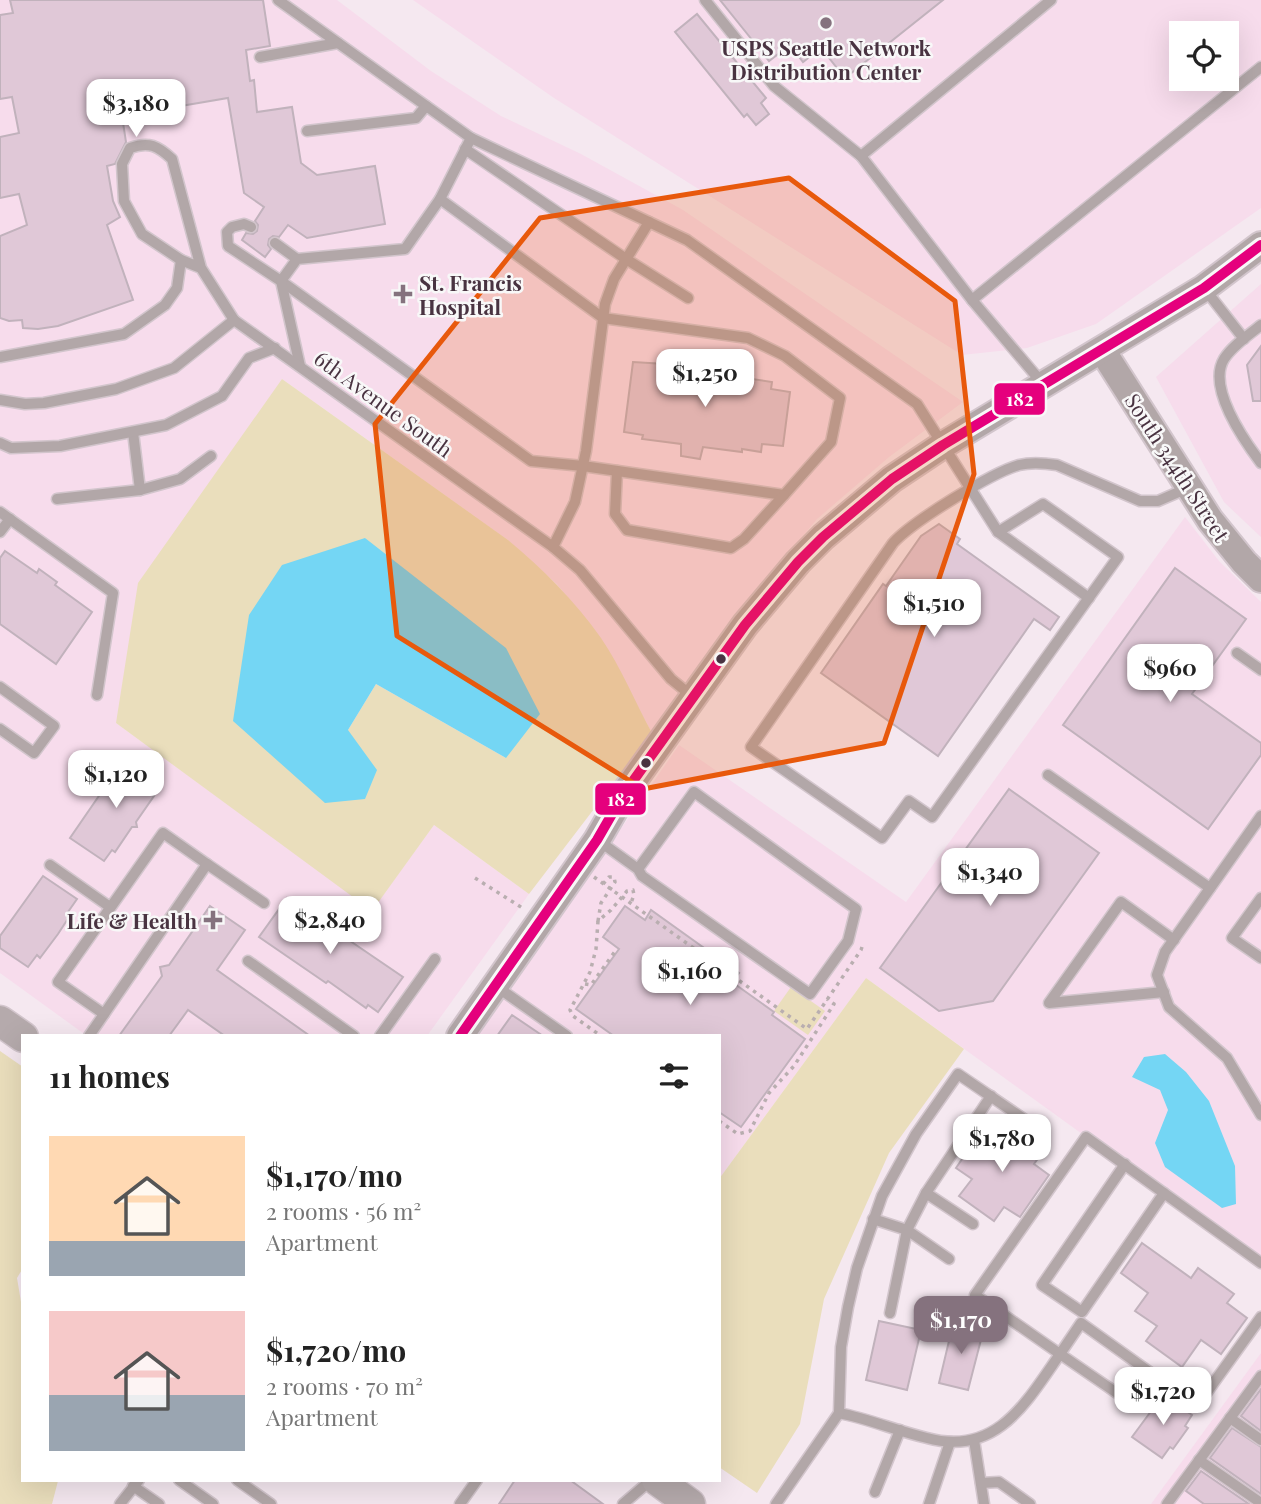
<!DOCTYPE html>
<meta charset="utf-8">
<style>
:root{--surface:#fff;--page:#f6f6f6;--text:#222;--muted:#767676;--accent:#85727e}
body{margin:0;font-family:"Playfair Display",serif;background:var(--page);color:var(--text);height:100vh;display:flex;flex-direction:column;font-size:26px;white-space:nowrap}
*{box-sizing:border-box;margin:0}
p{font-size:23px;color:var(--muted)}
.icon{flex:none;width:38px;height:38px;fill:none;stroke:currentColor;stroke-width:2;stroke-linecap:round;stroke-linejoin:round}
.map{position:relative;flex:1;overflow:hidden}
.side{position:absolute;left:21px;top:1034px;width:700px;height:448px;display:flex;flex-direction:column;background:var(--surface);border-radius:0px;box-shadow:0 7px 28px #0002}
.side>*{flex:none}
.tools{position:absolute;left:1169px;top:21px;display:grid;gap:14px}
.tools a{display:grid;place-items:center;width:70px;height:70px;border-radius:0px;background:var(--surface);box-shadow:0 7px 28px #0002;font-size:35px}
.price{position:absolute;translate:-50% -60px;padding:0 16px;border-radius:14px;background:#fff;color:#222;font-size:23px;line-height:46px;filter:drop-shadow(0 2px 4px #0008)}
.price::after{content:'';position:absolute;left:50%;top:42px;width:21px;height:16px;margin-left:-10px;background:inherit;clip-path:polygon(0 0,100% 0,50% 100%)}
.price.active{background:var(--accent);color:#fff}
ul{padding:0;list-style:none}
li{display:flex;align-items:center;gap:21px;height:175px;padding:0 28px}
li span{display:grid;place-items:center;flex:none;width:196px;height:140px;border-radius:0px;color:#555}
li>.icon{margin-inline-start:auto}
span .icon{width:84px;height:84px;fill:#fffc;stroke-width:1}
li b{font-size:30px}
h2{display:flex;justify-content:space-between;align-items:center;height:84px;padding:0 28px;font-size:30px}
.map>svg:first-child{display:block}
.built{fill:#f7dcec;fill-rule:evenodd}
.green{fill:#eadebc;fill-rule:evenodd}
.water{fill:#74d6f4}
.building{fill:#e0c8d7;stroke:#c1b2bc;stroke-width:2}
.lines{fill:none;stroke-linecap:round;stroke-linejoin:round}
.lane-casing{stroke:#d2c5cc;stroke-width:13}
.secondary-casing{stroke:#d2c5cc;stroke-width:30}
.primary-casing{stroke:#d2c5cc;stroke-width:33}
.path{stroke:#b9aeb0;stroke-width:3.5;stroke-dasharray:3.5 5;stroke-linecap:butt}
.lane{stroke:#b2a7a8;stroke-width:10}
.secondary{stroke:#b2a7a8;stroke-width:26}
.primary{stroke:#b5aaac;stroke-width:30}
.bus-1-casing{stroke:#f8f8f8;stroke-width:16}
.bus-1{stroke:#e5007d;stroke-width:10}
.marked{fill:#e8590c;fill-opacity:0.2;stroke:#e8590c;stroke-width:5;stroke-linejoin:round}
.poi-dot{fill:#85727e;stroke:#f8f8f8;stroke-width:2.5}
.bus-dot{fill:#493341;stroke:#f8f8f8;stroke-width:2.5}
.labels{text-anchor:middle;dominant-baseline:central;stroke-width:5;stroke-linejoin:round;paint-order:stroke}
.poi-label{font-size:21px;font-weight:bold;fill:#493341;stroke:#f8f8f8}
.street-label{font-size:21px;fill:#493341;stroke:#f8f8f8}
.line-badge{stroke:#f8f8f8;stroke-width:2.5}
.badge-label{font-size:19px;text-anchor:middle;font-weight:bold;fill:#fff}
</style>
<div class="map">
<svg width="1261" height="1504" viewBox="0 0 1261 1504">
<rect width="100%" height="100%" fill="#f5e8f0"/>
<!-- built -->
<g class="built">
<polygon points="0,0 337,0 431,71 501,116 581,154 683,210 963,402 889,457 817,519 755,594 652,733 602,640 557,584 508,540 282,379 116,723 372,910 434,825 529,894 427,1036 87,1036 0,973"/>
<path d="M413,0h848v208l-165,116 -69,24 -65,7 -408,-257zM1181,33h46v46h-46z"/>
<polygon points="1261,284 1261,537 1224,502 1156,377"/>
<polygon points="1185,517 1219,561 1261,602 1261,1263 866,978 719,1179 719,1036 477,1036 679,745 906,902"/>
<polygon points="1261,1353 1261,1504 1151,1504"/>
</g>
<!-- green -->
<g class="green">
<path d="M282,379l226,161c35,29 66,60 93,98 20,29 34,64 51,95l-123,161 -95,-69 -62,86 -256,-188 22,-140zM365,538l141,220 -130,-74 -28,46z"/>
<polygon points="866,978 964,1049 889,1153 824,1299 800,1424 757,1493 719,1467 719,1179"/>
<polygon points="791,987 825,1011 808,1035 774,1011"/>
<polygon points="0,1051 23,1067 23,1268 17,1278 23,1314 23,1480 58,1481 52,1504 0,1504"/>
</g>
<!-- water -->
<g class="water">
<polygon points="365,538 506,648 540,714 506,758 376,684 348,730 377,770 365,799 325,803 233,721 249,615 282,565"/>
<polygon points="1165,1054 1186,1072 1209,1101 1235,1166 1236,1204 1222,1208 1165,1167 1155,1143 1168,1110 1160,1090 1132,1077 1144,1057"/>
</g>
<!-- building -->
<g class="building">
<polygon points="10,0 263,0 270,46 246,50 250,81 254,80 257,112 292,107 301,163 317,175 375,166 385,224 307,238 288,225 279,237 273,236 269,239 268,245 271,249 265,257 242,240 246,233 253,234 257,231 258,225 255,221 264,207 244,193 228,98 122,116 126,142 115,164 107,166 113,201 120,217 107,225 133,300 58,326 38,329 23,328 22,320 9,321 0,318 0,236 27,225 19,194 0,198 0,137 19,133 12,97 0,99 0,15 13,13"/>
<polygon points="720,0 943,0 845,78 821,48 803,62 790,45 769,61"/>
<polygon points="697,14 766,98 761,103 769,114 756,125 747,114 744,117 675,32"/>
<polygon points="1261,346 1261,401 1253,401 1247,365"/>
<polygon points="633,362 714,367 714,370 753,376 752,379 772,382 771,389 790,392 783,446 762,444 761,452 742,449 742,452 703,447 700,459 681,456 681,444 642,439 643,435 624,432"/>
<polygon points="939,524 960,539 957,544 1059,617 1050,630 1034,619 938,756 821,673 883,584 886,586 921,536"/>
<polygon points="5,551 37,573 39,569 57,582 55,585 92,612 56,664 0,624 0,558"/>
<polygon points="1175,568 1246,619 1192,694 1261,743 1261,755 1208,829 1063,725"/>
<polygon points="125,758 160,782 151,794 154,796 136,822 137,827 132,827 115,852 112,850 104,861 70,838"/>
<polygon points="1009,789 1099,853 993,1001 939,1011 880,968"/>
<polygon points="43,876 77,899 68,912 71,914 58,934 40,958 37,955 28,967 0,948 0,936"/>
<polygon points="287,898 403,977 378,1012 368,1005 366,1008 328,981 326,983 259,937"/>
<polygon points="210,906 245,930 217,970 310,1036 225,1036 188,1010 169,1036 119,1036 162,976 160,967 169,965"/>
<polygon points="625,906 645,920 651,910 739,973 732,982 774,1012 772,1015 805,1039 741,1127 719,1112 719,1036 614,1036 576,1009 619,949 603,937"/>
<polygon points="512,1015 543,1036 497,1036"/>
<polygon points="1008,1126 1044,1150 1034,1164 1049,1175 1020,1217 1004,1207 994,1221 959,1196 972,1179 956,1168 980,1133 996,1144"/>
<polygon points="1142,1243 1191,1278 1198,1268 1234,1294 1227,1303 1247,1318 1221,1354 1201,1340 1182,1367 1146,1341 1157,1326 1135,1311 1148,1293 1121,1273"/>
<polygon points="879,1321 921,1330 907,1390 866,1380"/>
<polygon points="953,1324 984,1328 968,1390 939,1383"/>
<polygon points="1261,1389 1261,1431 1241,1416"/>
<polygon points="1163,1395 1192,1415 1185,1426 1188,1428 1173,1449 1170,1447 1162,1458 1132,1437"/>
<polygon points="1232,1428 1261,1447 1261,1494 1210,1458"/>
<polygon points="1201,1471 1249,1504 1204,1504 1186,1491"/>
<polygon points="515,1480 570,1480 603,1504 499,1504"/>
</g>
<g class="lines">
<!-- lane casing -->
<g class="lane-casing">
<g id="lane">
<polyline points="278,0 471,138 687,240 917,404 998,532 1089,598"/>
<polyline points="705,0 774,86 861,156 972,300 1043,384"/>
<polyline points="260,57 338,43"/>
<polyline points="307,131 416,118 426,106"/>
<polyline points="465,149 626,259 688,298"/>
<polyline points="861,156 1051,0"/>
<polyline points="251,227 244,224 232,227 227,232 228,246 281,281 531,461 583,466 784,495 831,442 840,398 785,356 748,338 603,318 440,199"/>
<polyline points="275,243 297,259"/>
<path d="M201,268l-20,-8 -39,-26 -18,-33 -2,-37 8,-16c19,-7 28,-2 42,11l29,109 33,52"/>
<polyline points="1204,288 1244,339"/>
<polyline points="972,300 1261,67"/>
<path d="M1261,325c-12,10 -28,20 -37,34 -17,28 19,80 37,104"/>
<polyline points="0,357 124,334 165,305 177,288 181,260"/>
<polyline points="300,366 281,281 297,259 405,249 440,199 471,138"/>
<polyline points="0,400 25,404 44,403 116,389 174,368 234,320 553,547 580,570 671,679 693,697"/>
<polyline points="133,432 140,490 180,479 211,456"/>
<polyline points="0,443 11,448 60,446 166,425 222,396 249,358 275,348"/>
<polyline points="617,471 615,514 627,530 731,548 744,539 784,495"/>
<polyline points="57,499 140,490"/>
<polyline points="0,512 113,593 97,695"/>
<polyline points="0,532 10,519"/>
<path d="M998,532l45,-28 75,53 -186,260 -23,-16 -27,37 -131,-91 142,-204c19,-21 98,-70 126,-78 12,-3 25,-2 38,0l83,36h18l30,-13"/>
<polyline points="553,547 575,502 586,451 605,304 614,279 649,222"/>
<polyline points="1237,653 1261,670"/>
<polyline points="0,687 54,726 34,753 0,729"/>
<polyline points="1048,775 1210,888"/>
<polyline points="1261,816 1165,952 1157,975 1169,1007 1227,1058 1261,1115"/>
<polyline points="599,841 638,869 642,876 810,994 848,941 856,909 694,792 638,869"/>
<polyline points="50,865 110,907"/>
<polyline points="1261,898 1232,938 1261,958"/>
<polyline points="248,961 354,1036"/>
<polyline points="497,987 567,1036"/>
<polyline points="1164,992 1049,1003 1121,902 1174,940"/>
<polyline points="104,1014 58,982 163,833 207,864"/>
<polyline points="89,1036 207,864 264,903"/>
<polyline points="380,1036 435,959"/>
<polyline points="1125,1164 1042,1285 1082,1312 1164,1193"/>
<polyline points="926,1193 907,1230 949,1259"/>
<polyline points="873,1219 907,1230 890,1313"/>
<polyline points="973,1224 926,1193 991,1096"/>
<polyline points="1261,1263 1086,1137 975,1295 1060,1354 1081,1323 1197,1406 1261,1317"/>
<path d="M839,1413c30,6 58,18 88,25 69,19 99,-35 133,-84l67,46"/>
<polyline points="1230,1418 1261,1440"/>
<polyline points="974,1440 984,1504"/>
<polyline points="1199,1460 1261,1503"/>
<polyline points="179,1480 213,1504"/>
<polyline points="237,1480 271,1504"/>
<polyline points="981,1483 999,1482 1030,1504"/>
<polyline points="133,1486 159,1504"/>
<polyline points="875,1492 900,1430"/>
<polyline points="120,1504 139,1480"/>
<polyline points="460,1504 477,1480"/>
<polyline points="623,1504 651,1480"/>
<polyline points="776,1504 839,1413 841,1347 848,1307 857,1268 882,1196 916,1134 958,1074 1040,1130"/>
<polyline points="929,1504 950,1442"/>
<polyline points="1167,1504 1261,1376"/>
</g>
</g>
<!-- secondary casing -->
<g class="secondary-casing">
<g id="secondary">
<polyline points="1102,350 1210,520 1244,562 1261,579"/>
<polyline points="460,1036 597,840 623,795 745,625 798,562 823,537 892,479 943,445 1204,288 1261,245"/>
</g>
</g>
<!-- primary casing -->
<g class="primary-casing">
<g id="primary">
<polyline points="0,1021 23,1037"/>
<polyline points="657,1480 690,1504"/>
</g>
</g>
<!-- path -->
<g class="path">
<polyline points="594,877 807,1029 861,950 863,944"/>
<polyline points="475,878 524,909"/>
<polyline points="603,884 609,877 614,877 615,882 601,903 598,921 611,910 627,891 633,890 634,895 631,903"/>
<polyline points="598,921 596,949 590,972 570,1010 573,1016 601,1036"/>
<polyline points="585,984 591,985 616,950"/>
<polyline points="719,1121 738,1134 750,1131 769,1093 794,1066 834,1004 827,999"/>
</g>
<!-- lane -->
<use href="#lane" class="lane"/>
<!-- secondary -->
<use href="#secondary" class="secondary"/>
<!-- primary -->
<use href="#primary" class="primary"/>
<!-- bus-1 casing -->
<g class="bus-1-casing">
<polyline id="bus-1" points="460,1036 597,840 623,795 745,625 798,562 823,537 892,479 943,445 1204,288 1261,245"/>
</g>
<!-- bus-1 -->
<use href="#bus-1" class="bus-1"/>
</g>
<!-- marked area -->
<path class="marked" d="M789,178l166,123 19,173 -90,269 -241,46 -246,-153 -22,-212 165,-206z"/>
<!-- markers -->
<g class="poi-dot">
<circle cx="826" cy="23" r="7"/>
<path d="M399.5 283.5h7v7h7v7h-7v7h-7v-7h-7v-7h7z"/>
<path d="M209.5 909.5h7v7h7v7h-7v7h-7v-7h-7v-7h7z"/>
</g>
<g class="bus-dot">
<circle cx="721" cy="659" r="6"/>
<circle cx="646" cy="763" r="6"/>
</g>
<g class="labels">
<!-- poi labels -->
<g class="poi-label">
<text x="826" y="47">USPS Seattle Network<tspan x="826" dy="24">Distribution Center</tspan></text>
<text x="419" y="282" text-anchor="start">St. Francis<tspan x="419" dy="24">Hospital</tspan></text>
<text x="197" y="920" text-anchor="end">Life &amp; Health</text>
</g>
<!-- street labels -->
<g class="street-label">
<text transform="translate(384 403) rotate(36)">6th Avenue South</text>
<text transform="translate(1178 467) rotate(57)">South 344th Street</text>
</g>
</g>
<g class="line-badge">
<rect x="993" y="382" width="53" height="34" rx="7" fill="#e5007d"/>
<rect x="594" y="782" width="53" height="34" rx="7" fill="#e5007d"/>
</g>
<g class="badge-label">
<text x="1020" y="406">182</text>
<text x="621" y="806">182</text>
</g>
</svg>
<div class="tools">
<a><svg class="icon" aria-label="locate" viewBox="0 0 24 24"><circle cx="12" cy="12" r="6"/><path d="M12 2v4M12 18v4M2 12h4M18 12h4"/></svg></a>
</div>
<b class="price" style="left:136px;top:139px">$3,180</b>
<b class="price" style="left:705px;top:409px">$1,250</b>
<b class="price" style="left:934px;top:639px">$1,510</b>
<b class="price" style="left:1170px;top:704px">$960</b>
<b class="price" style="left:116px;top:810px">$1,120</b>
<b class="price" style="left:990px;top:908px">$1,340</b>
<b class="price" style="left:330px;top:956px">$2,840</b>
<b class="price" style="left:690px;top:1007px">$1,160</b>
<b class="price" style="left:1002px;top:1174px">$1,780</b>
<b class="price active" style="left:961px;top:1356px">$1,170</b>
<b class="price" style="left:1163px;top:1427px">$1,720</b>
<section class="side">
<h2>11 homes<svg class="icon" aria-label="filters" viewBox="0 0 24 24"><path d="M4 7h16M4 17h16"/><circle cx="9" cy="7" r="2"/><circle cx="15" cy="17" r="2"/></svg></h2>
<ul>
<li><span style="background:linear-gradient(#ffd9b3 75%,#9aa5b1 0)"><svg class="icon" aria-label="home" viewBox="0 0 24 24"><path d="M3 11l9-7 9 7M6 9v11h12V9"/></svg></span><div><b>$1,170/mo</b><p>2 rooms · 56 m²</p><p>Apartment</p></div></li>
<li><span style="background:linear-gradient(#f6c9c9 60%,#9aa5b1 0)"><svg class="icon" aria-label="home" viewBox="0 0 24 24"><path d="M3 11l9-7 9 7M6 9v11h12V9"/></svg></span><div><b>$1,720/mo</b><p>2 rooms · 70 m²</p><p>Apartment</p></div></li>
</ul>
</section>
</div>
